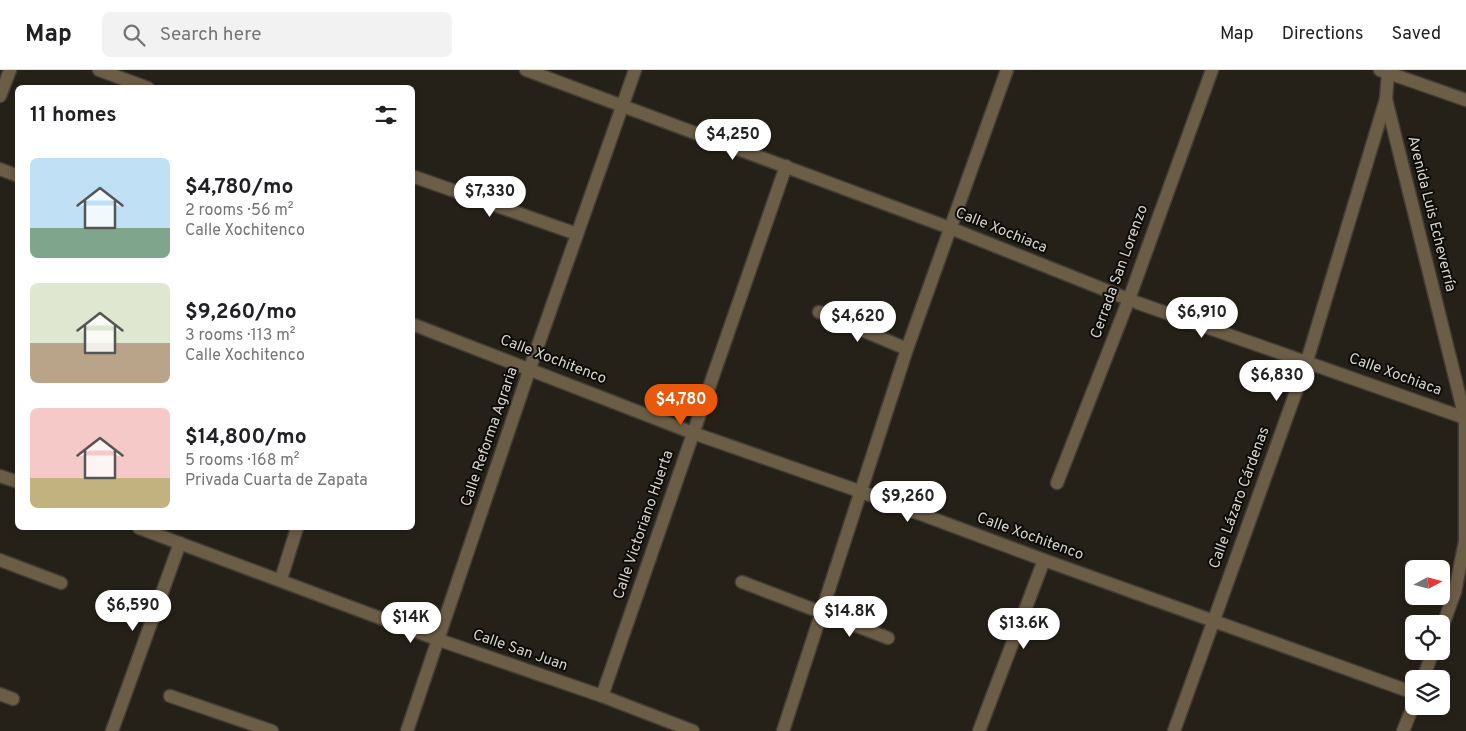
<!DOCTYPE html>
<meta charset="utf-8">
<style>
:root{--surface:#fff;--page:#f2f2f2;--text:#202124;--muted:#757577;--line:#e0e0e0;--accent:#ea580c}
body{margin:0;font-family:Overpass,sans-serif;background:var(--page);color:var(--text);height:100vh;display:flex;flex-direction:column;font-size:19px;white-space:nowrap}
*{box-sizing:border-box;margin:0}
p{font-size:16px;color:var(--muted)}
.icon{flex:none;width:28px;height:28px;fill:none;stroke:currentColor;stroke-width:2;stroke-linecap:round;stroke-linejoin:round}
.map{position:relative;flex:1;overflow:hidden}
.side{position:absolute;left:15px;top:15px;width:400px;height:445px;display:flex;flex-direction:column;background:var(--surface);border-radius:8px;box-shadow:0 2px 8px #0003}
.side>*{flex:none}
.needle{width:32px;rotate:83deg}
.buttons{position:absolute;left:1405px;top:490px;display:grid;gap:10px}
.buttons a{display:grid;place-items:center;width:45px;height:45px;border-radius:8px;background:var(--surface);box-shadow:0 2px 8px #0003;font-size:25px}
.price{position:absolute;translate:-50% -42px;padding:0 11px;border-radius:18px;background:#fff;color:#222;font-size:16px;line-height:32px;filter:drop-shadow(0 1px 2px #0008)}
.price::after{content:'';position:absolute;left:50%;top:30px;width:15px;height:11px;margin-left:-8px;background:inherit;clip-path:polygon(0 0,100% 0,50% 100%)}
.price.selected{background:var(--accent);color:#fff}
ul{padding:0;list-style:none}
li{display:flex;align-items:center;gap:15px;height:125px;padding:0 15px}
li span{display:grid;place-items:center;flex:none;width:140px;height:100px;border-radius:8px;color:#555}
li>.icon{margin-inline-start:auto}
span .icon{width:60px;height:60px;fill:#fffc;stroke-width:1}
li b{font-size:21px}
h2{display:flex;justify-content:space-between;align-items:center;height:60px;padding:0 15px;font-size:21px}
header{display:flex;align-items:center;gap:30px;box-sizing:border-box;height:70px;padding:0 25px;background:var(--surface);border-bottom:1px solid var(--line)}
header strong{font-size:24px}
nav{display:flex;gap:28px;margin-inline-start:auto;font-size:18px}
.search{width:350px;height:45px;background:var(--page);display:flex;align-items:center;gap:12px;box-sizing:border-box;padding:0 18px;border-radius:8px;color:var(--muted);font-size:19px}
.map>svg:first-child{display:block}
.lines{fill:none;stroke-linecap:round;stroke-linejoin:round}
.minor-casing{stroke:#423d35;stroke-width:15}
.minor{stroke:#6c5d46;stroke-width:12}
.labels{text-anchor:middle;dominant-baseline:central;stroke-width:4;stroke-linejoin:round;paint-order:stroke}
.street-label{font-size:15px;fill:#d6d3cd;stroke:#0d0b07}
</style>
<header>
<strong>Map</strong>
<div class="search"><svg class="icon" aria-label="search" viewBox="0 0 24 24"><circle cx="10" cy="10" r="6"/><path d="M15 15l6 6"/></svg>Search here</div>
<nav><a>Map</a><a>Directions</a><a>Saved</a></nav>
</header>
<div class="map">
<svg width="1466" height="661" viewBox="0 0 1466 661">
<rect width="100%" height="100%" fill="#262118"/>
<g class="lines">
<!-- minor casing -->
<g class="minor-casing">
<g id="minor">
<polyline points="99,0 148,18"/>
<polyline points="526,0 950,158 1138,233 1465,348"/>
<polyline points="1380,0 1466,30"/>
<polyline points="0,26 10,0"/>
<polyline points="1386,29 1465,348 1465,471 1455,522 1441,560"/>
<polyline points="0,99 18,106"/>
<polyline points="412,106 577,164"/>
<polyline points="819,242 907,279"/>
<polyline points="412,254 693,363 859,421 1044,490 1414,623"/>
<polyline points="0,406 18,412"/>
<polyline points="1057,413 1129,229 1212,0"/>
<polyline points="139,458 439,570 602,626 693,661"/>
<polyline points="0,490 61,513"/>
<polyline points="281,509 297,458"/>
<polyline points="742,512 888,568"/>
<polyline points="1423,609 1433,581"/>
<polyline points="0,624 13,629"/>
<polyline points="170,626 272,661"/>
<polyline points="602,626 786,96"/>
<polyline points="112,661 180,473"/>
<polyline points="407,661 530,298 635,0"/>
<polyline points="783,661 907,279 1007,0"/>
<polyline points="979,661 1044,490"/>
<polyline points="1174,661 1307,291 1386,29 1388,3"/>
<polyline points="1403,661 1414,634"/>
</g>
</g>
<!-- minor -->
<use href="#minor" class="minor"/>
</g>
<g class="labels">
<!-- street labels -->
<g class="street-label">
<text transform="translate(1431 144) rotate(76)">Avenida Luis Echeverría</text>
<text transform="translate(1001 161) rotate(22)">Calle Xochiaca</text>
<text transform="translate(1120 202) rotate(-70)">Cerrada San Lorenzo</text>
<text transform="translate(553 290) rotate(21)">Calle Xochitenco</text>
<text transform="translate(1395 305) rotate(20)">Calle Xochiaca</text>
<text transform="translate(490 367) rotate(-71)">Calle Reforma Agraria</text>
<text transform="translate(1240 428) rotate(-70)">Calle Lázaro Cárdenas</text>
<text transform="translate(644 455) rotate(-71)">Calle Victoriano Huerta</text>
<text transform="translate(1030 467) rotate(20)">Calle Xochitenco</text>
<text transform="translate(520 581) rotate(19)">Calle San Juan</text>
</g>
</g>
</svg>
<div class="buttons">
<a><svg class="needle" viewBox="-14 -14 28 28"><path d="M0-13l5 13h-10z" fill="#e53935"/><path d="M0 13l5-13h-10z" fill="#757577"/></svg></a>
<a><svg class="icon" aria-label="locate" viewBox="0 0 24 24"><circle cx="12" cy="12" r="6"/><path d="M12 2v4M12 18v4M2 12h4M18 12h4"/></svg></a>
<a><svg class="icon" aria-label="layers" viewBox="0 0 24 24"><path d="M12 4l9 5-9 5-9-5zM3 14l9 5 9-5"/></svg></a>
</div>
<b class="price" style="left:733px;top:91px">$4,250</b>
<b class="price" style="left:490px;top:148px">$7,330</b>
<b class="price" style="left:1202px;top:269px">$6,910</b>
<b class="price" style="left:858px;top:273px">$4,620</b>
<b class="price" style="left:1277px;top:332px">$6,830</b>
<b class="price selected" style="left:681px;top:356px">$4,780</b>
<b class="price" style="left:908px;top:453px">$9,260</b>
<b class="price" style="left:133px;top:562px">$6,590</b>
<b class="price" style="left:850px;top:568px">$14.8K</b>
<b class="price" style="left:411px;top:574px">$14K</b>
<b class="price" style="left:1024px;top:580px">$13.6K</b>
<section class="side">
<h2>11 homes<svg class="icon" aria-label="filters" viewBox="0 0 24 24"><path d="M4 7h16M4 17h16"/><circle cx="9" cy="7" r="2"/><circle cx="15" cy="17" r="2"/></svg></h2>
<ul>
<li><span style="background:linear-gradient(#bfe0f5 70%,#7fa58c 0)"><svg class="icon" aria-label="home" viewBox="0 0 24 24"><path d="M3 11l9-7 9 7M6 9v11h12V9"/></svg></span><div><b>$4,780/mo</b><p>2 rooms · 56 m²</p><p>Calle Xochitenco</p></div></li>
<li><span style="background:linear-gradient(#dfe7d0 60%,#b9a48a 0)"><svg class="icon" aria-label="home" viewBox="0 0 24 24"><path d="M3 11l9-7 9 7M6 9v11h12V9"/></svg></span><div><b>$9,260/mo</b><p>3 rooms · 113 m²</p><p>Calle Xochitenco</p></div></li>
<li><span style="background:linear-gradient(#f6c9c9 70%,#c2b280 0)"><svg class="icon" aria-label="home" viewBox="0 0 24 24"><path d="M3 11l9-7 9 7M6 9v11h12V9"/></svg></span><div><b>$14,800/mo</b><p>5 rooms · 168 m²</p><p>Privada Cuarta de Zapata</p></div></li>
</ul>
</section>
</div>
